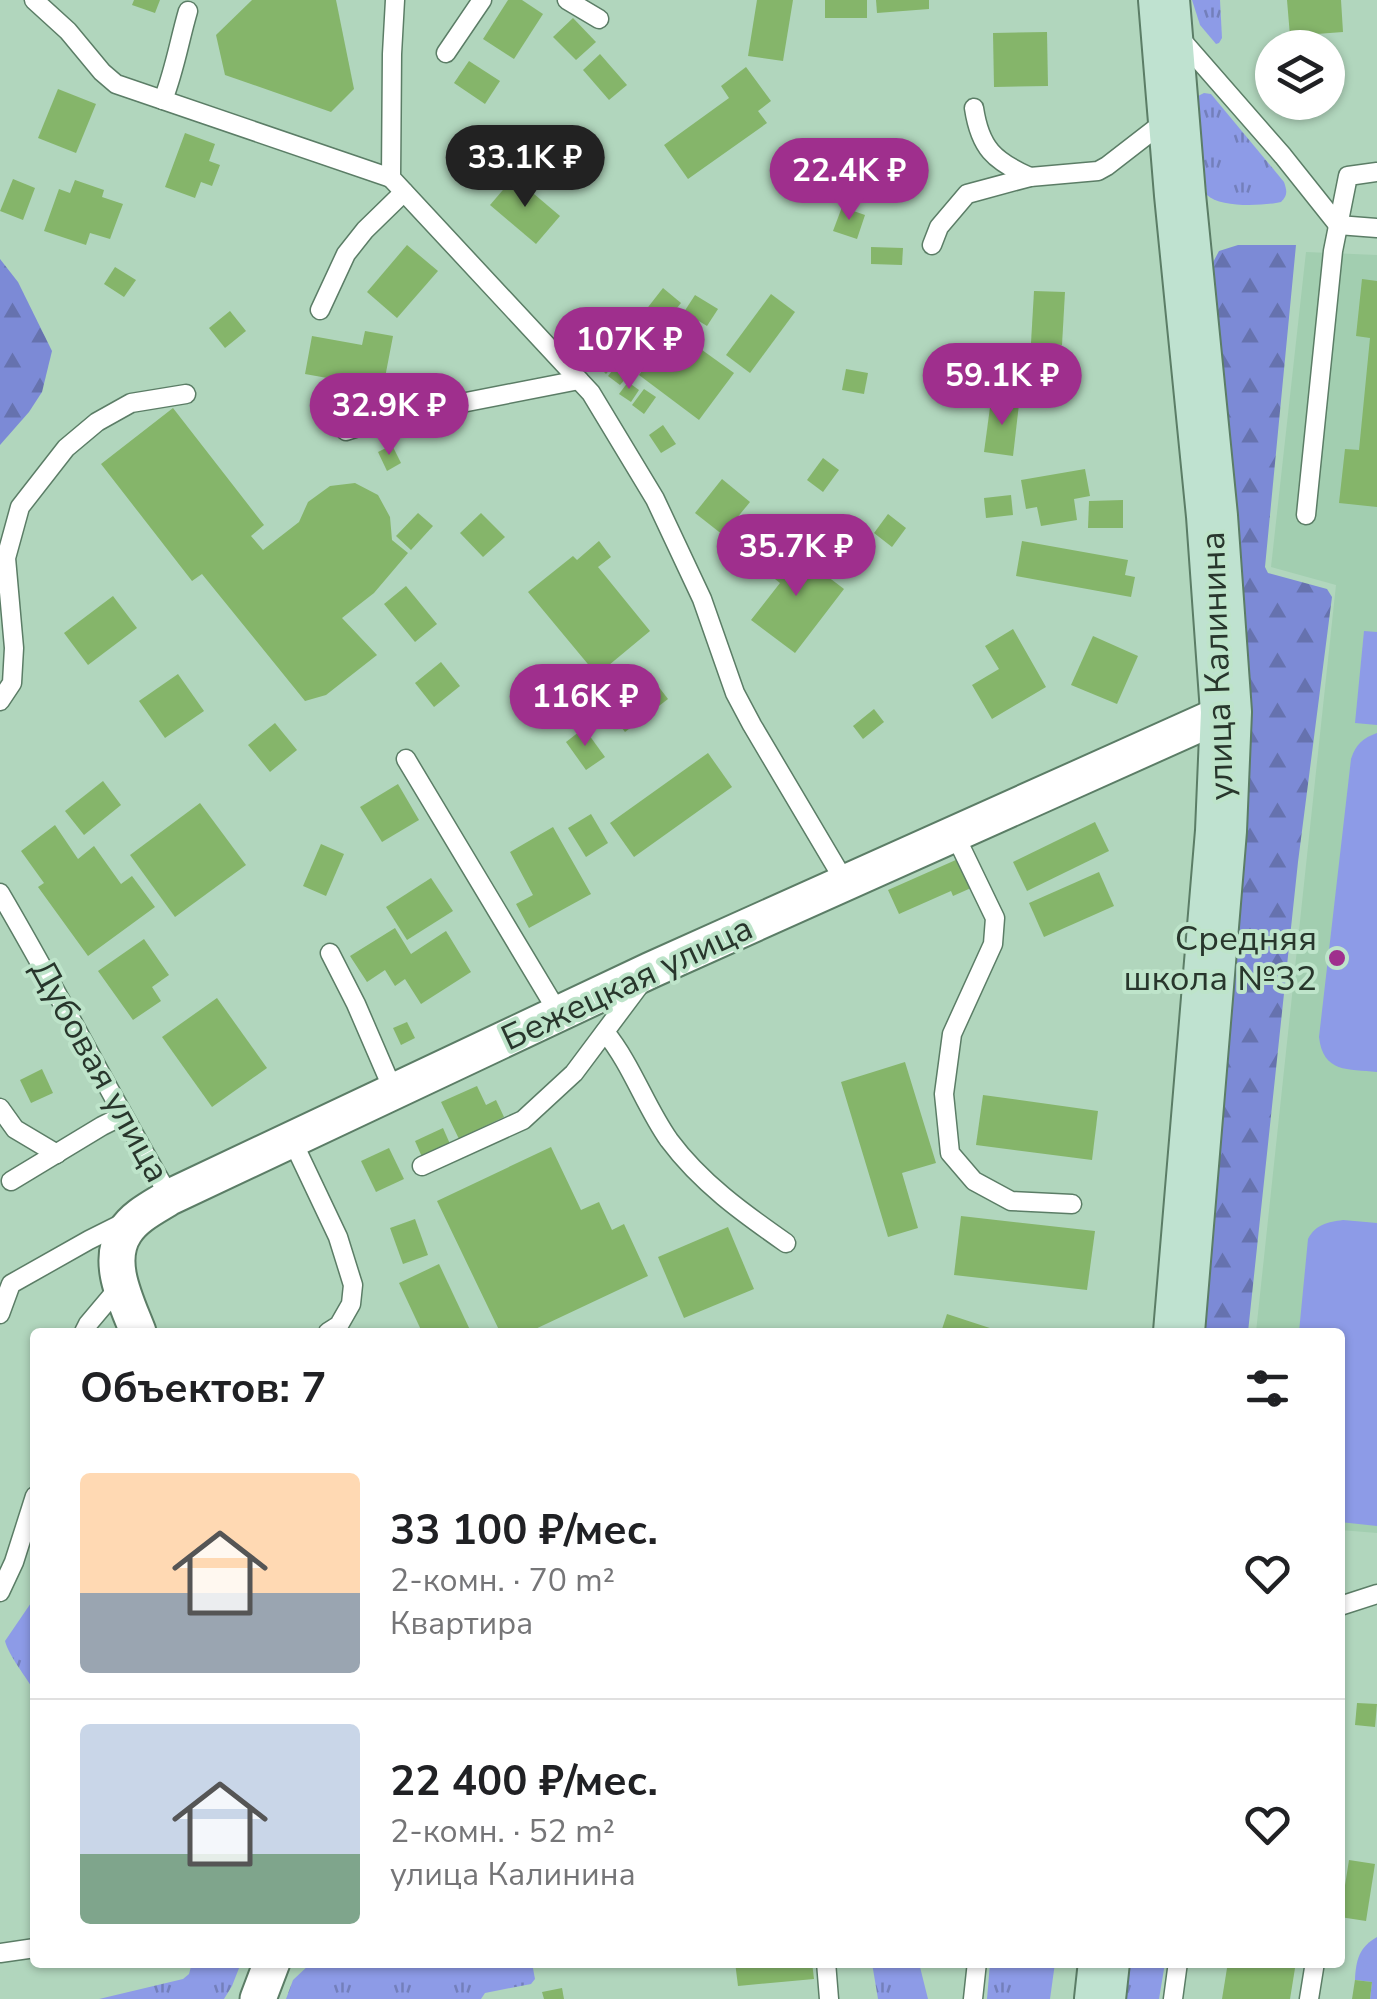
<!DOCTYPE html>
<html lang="ru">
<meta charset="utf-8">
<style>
:root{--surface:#fff;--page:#f6f6f6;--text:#202124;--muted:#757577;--line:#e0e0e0;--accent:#9f2f8d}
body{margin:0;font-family:"Nunito Sans",sans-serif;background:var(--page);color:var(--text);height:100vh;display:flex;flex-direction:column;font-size:38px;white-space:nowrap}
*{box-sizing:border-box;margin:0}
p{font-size:32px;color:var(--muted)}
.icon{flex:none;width:55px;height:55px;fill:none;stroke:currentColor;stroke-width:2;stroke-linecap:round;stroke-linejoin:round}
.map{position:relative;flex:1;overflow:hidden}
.panel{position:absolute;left:30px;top:1328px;width:1315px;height:640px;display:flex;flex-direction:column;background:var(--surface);border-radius:10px;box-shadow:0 2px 8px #0004}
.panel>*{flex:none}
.controls{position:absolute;left:1255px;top:30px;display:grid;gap:20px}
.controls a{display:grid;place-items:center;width:90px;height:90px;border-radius:50%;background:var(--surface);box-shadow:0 2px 8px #0004;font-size:50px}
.price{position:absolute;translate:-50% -85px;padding:0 22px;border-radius:35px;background:var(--accent);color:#fff;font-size:32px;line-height:65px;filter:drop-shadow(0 2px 5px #0008)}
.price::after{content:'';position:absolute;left:50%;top:60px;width:30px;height:22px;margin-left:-15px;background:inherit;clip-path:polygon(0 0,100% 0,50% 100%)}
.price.active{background:#222;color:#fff}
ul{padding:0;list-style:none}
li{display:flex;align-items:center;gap:30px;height:250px;padding:0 50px}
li+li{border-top:2px solid var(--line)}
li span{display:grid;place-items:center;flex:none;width:280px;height:200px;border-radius:10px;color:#555}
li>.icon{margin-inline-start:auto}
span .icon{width:120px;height:120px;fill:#fffc;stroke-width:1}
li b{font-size:42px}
h2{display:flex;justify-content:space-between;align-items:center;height:120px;padding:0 50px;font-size:42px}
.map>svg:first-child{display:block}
.built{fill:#a2ceb0}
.grass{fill:url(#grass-tufts)}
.forest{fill:url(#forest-firs)}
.garden{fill:#8d9be7}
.building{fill:#85b56a}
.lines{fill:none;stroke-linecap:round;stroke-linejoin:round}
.lane-casing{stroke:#5b7d66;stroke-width:21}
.street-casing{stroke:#5b7d66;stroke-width:39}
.secondary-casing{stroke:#5b7d66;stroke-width:54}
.lane{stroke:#fff;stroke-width:18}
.street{stroke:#fff;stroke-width:35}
.secondary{stroke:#bfe2d0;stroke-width:50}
.poi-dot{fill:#9f2f8d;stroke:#bee4ca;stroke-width:4}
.labels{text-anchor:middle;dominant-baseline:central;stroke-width:8;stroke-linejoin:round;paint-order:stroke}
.street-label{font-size:35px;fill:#28362c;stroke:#bee4ca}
.poi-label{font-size:35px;fill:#28362c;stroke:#bee4ca;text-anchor:end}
</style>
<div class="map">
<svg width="1377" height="1999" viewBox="0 0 1377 1999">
<defs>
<pattern id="grass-tufts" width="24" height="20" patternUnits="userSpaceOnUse" patternTransform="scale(2.5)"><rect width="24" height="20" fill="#8d9be7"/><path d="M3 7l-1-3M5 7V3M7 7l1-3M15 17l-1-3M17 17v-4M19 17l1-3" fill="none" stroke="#737fbb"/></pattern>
<pattern id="forest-firs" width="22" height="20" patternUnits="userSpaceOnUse" patternTransform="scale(2.5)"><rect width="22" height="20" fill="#7c8ad6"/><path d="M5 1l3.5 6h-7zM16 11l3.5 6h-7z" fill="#6672ae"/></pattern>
</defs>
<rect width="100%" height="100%" fill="#b1d6bd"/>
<!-- built -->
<polygon class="built" points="1306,252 1377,255 1377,1533 1340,1530 1340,1332 1256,1332 1336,585 1271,567"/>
<!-- grass -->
<g class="grass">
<polygon points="1192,0 1220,0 1222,38 1219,43 1216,44 1200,25"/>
<path d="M1204,93l7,1 73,88c3,9 4,13 -3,20 -18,4 -61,6 -74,-7l-10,-91 1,-8z"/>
<path d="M35,1597v95c-9,-15 -26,-36 -30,-51z"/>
<path d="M1377,1937v62h-7l2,-17 -17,-2c1,-20 4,-33 22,-43z"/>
<polygon points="192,1963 241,1963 232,1986 224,1999 99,1999 183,1979 189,1974"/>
<polygon points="311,1963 532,1963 535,1979 531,1984 485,1993 481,1999 286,1999 293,1980"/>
<polygon points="872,1963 919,1963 928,1999 878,1999"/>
<polygon points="990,1963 1055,1963 1050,1999 987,1999"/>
<polygon points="1121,1963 1165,1963 1159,1999 1116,1999"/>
</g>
<!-- forest -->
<g class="forest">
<polygon points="1238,245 1296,245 1265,567 1268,573 1327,589 1332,597 1298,862 1248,1332 1198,1332 1210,268 1219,251"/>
<polygon points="0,259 18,282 52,351 42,392 29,412 0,445"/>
</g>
<!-- garden -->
<g class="garden">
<polygon points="1364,631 1377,632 1377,725 1355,723"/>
<path d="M1377,733v339c-29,-3 -54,1 -58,-35l32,-278c5,-15 12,-21 26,-26z"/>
<path d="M1343,1220l34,3v303l-37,-4v-190h-41l9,-93c8,-15 20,-17 35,-19z"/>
</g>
<!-- building -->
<g class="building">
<polygon points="134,0 160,0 155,13 132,5"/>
<polygon points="252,0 336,0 354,89 331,112 225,75 216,35"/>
<polygon points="508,0 522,0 543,14 514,59 483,39"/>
<polygon points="757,0 793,0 783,61 748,56"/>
<rect x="825" y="0" width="42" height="18"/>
<polygon points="876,0 929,0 929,9 877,13"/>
<polygon points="1287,0 1341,0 1343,32 1290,36"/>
<polygon points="573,18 596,42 576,60 553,37"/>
<polygon points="1047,32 1048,86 994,87 993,33"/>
<polygon points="600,54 627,85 609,100 583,70"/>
<polygon points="469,61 500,81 485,104 454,83"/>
<polygon points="746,67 771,101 758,111 767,123 688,179 664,145 729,98 721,86"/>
<polygon points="58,89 96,104 76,153 38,138"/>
<polygon points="185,133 215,144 209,161 220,165 212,186 201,182 195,198 165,187"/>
<polygon points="514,177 560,216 536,244 490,205"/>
<polygon points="13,179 35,188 23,220 0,211"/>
<polygon points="75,180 104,190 102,197 123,204 110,239 90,233 86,245 44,231 59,189 70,193"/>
<polygon points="842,207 865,215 857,239 833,231"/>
<polygon points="407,245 438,271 397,318 367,292"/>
<polygon points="871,247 903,248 902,265 871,264"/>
<polygon points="115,267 136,280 124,297 104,284"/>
<polygon points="1362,279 1377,281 1377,507 1339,503 1345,449 1359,450 1370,338 1356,336"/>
<polygon points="663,288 681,303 663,325 645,311"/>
<polygon points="1034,291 1065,292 1062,345 1031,343"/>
<polygon points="771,294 795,312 750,373 726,355"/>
<polygon points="695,295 718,309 707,326 684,312"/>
<polygon points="230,311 246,331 225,348 209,328"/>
<polygon points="673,329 734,373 699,420 639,375"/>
<polygon points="365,331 393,336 383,388 305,374 312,336 362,345"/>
<polygon points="604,355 614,365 606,374 595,363"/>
<polygon points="616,366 628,376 620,385 608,376"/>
<polygon points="846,369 868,373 864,394 842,390"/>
<polygon points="628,382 639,390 631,402 619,394"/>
<polygon points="644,389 656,397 644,414 632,405"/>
<polygon points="991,400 1019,404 1013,456 984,452"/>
<polygon points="173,408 264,525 251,536 263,550 299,522 308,502 330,486 355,483 378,495 390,517 392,540 408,553 374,593 342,618 377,655 326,695 305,701 202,574 192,581 101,464"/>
<polygon points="663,425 676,444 661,453 649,435"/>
<polygon points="392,445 401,463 387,471 378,452"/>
<polygon points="823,458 839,470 823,492 807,480"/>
<polygon points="1085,469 1090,496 1074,499 1077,520 1041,526 1037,507 1026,509 1021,480"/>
<polygon points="722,479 750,502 723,535 695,513"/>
<polygon points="1011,495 1013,515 986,518 984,498"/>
<polygon points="1123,500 1123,528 1088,528 1089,501"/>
<polygon points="418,513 433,526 411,550 396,536"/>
<polygon points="481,513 505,537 483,557 460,533"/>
<polygon points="888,514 906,528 892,547 874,533"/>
<polygon points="599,541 611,557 598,567 650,631 597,675 528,592 573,556 577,560"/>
<polygon points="1022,541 1128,560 1125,575 1135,577 1131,597 1016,576"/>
<polygon points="785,544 844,589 795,653 751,620 780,583 765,571"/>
<polygon points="406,586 437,624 415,642 384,604"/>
<polygon points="113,596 137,628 88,665 64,633"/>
<polygon points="1013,629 1046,687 992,719 972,685 999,669 985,646"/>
<polygon points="1093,636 1138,656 1117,704 1071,685"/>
<polygon points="441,662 460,686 434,707 415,683"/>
<polygon points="178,674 204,711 165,738 139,701"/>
<polygon points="655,682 668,699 625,732 612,715"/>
<polygon points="874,709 884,722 863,739 853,726"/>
<polygon points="275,723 297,750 270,772 248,745"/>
<polygon points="584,728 605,757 586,770 566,742"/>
<polygon points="708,753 732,787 634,857 610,823"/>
<polygon points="103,781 121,805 84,835 65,811"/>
<polygon points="398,784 419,820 382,842 360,807"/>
<polygon points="200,803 246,865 175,917 130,855"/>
<polygon points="591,814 608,843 586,857 568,828"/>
<polygon points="1095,822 1109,851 1027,891 1013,862"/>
<polygon points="55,825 78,859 94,846 121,884 132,876 155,907 88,956 38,887 44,883 21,851"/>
<polygon points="553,827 591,894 529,928 516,904 533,895 510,852"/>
<polygon points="321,844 344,854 326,896 303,886"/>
<polygon points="958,859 971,888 953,896 951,891 899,914 888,890"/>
<polygon points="1099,872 1114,906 1044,937 1029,903"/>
<polygon points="431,878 453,911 407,940 386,907"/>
<polygon points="395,928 411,954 446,931 471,972 421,1004 405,979 395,986 385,970 367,982 350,956"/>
<polygon points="144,939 169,975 152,987 161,1001 133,1020 98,971"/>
<polygon points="217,998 267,1068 212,1107 162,1037"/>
<polygon points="407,1022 415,1038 401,1045 393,1028"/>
<polygon points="905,1062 936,1163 902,1173 918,1228 888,1237 841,1082"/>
<polygon points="42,1069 53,1093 31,1103 20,1080"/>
<polygon points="477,1086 486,1105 496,1100 504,1117 459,1139 441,1102"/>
<polygon points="983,1095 1098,1111 1092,1160 976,1145"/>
<polygon points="443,1128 450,1144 422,1157 415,1141"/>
<polygon points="551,1147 581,1210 599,1202 612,1230 624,1224 648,1276 529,1332 500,1332 437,1201"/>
<polygon points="389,1148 404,1179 376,1192 361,1161"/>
<polygon points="961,1216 1095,1231 1087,1290 954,1275"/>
<polygon points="415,1219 428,1255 403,1264 390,1228"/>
<polygon points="728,1227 754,1289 684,1318 658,1257"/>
<polygon points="439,1264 471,1332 422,1332 399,1283"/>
<polygon points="947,1314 1002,1332 941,1332"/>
<polygon points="1357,1703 1377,1704 1375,1727 1355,1725"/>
<polygon points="1349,1860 1375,1864 1366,1921 1340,1917"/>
<polygon points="735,1962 812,1962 814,1979 738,1986"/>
<polygon points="1228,1962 1296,1962 1290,1999 1222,1999"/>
<polygon points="1355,1980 1372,1982 1370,1999 1352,1999"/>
<polygon points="562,1988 564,1999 544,1999 542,1992"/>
</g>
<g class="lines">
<!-- lane casing -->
<g class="lane-casing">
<g id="lane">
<polyline points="34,0 68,31 102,72 116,84 391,178"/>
<polyline points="395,0 392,54 391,178 591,393 655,499 702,599 735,693 752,725 845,882"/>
<polyline points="567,0 599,19"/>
<polyline points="1179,37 1283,156 1338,225 1377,228"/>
<polyline points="446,53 482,0"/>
<path d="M163,100c12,-31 16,-58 25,-89"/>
<path d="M974,108c6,40 20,53 56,69"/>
<polyline points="932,245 939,227 967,194 1030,177 1098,171 1107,166 1169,118"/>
<polyline points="320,310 346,254 365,230 404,192"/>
<polyline points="346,431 390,417 579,380"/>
<polyline points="1306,515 1333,251 1348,176 1377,172"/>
<polyline points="0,701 12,683 14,648 6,558 20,507 66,448 97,422 131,403 186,394"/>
<polyline points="406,759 559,1014"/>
<polyline points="954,833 995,918 993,944 952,1034 944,1094 950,1153 974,1181 1011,1201 1072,1204"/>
<path d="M0,893c59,100 111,204 170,304"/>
<polyline points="330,953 356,1004 394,1092"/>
<path d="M605,1032c27,33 40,74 64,108 32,43 74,73 117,103"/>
<polyline points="0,1108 15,1129 57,1154"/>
<polyline points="292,1140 338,1237 353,1285 351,1304 339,1325 328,1332"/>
<polyline points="422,1166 523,1120 574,1073 642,982"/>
<polyline points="11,1181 102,1126 122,1116"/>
<polyline points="0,1314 11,1284 89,1240 125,1222"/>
<polyline points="84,1332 88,1324 120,1286"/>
<polyline points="0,1592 14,1562 35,1496"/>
<polyline points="1340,1606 1377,1594"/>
<polyline points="0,1953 35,1948"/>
<polyline points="826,1962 829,1999"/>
<polyline points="973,1999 977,1962"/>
<polyline points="1173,1999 1178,1962"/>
<polyline points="1309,1999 1315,1962"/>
</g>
</g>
<!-- street casing -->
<g class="street-casing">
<g id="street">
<path d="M138,1332c-11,-29 -33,-70 -13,-100 10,-16 29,-25 45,-35l481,-227 575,-258"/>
<polyline points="258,1999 272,1962"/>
</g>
</g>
<!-- secondary casing -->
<g class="secondary-casing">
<g id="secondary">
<polyline points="1164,0 1180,195 1212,516 1226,712 1221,831 1179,1332"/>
<polyline points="1100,1999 1104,1962"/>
</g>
</g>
<!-- lane -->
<use href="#lane" class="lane"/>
<!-- street -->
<use href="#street" class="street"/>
<!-- secondary -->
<use href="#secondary" class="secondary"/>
</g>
<!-- markers -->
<circle class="poi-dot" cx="1337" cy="958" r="10"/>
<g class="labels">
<!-- street labels -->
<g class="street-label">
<text transform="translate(1217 666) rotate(-92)">улица Калинина</text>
<text transform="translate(627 983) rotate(-25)">Бежецкая улица</text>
<text transform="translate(100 1071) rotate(61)">Дубовая улица</text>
</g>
<!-- poi labels -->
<g class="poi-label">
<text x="1317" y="938">Средняя<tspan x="1317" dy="40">школа №32</tspan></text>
</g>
</g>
</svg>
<div class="controls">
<a><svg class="icon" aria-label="layers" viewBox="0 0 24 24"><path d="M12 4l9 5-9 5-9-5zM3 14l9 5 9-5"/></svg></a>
</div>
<b class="price active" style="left:525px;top:210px">33.1K ₽</b>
<b class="price" style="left:849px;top:223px">22.4K ₽</b>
<b class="price" style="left:629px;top:392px">107K ₽</b>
<b class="price" style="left:1002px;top:428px">59.1K ₽</b>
<b class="price" style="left:389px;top:458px">32.9K ₽</b>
<b class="price" style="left:796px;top:599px">35.7K ₽</b>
<b class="price" style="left:585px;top:749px">116K ₽</b>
<section class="panel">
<h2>Объектов: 7<svg class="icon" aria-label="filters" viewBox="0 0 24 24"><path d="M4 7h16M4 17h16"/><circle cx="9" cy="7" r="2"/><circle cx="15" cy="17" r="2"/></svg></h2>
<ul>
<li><span style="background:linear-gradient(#ffd9b3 60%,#9aa5b1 0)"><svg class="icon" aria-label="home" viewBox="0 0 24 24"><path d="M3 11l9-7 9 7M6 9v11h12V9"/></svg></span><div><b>33 100 ₽/мес.</b><p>2-комн. · 70 m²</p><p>Квартира</p></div><svg class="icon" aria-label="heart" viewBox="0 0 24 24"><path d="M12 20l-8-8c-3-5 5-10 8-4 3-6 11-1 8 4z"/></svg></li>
<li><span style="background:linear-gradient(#c9d6e8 65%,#7fa58c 0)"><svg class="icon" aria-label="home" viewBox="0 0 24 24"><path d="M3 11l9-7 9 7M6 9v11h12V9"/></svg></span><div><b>22 400 ₽/мес.</b><p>2-комн. · 52 m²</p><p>улица Калинина</p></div><svg class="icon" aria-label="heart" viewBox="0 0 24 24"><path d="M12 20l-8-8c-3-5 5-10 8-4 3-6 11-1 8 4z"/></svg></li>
</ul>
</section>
</div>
